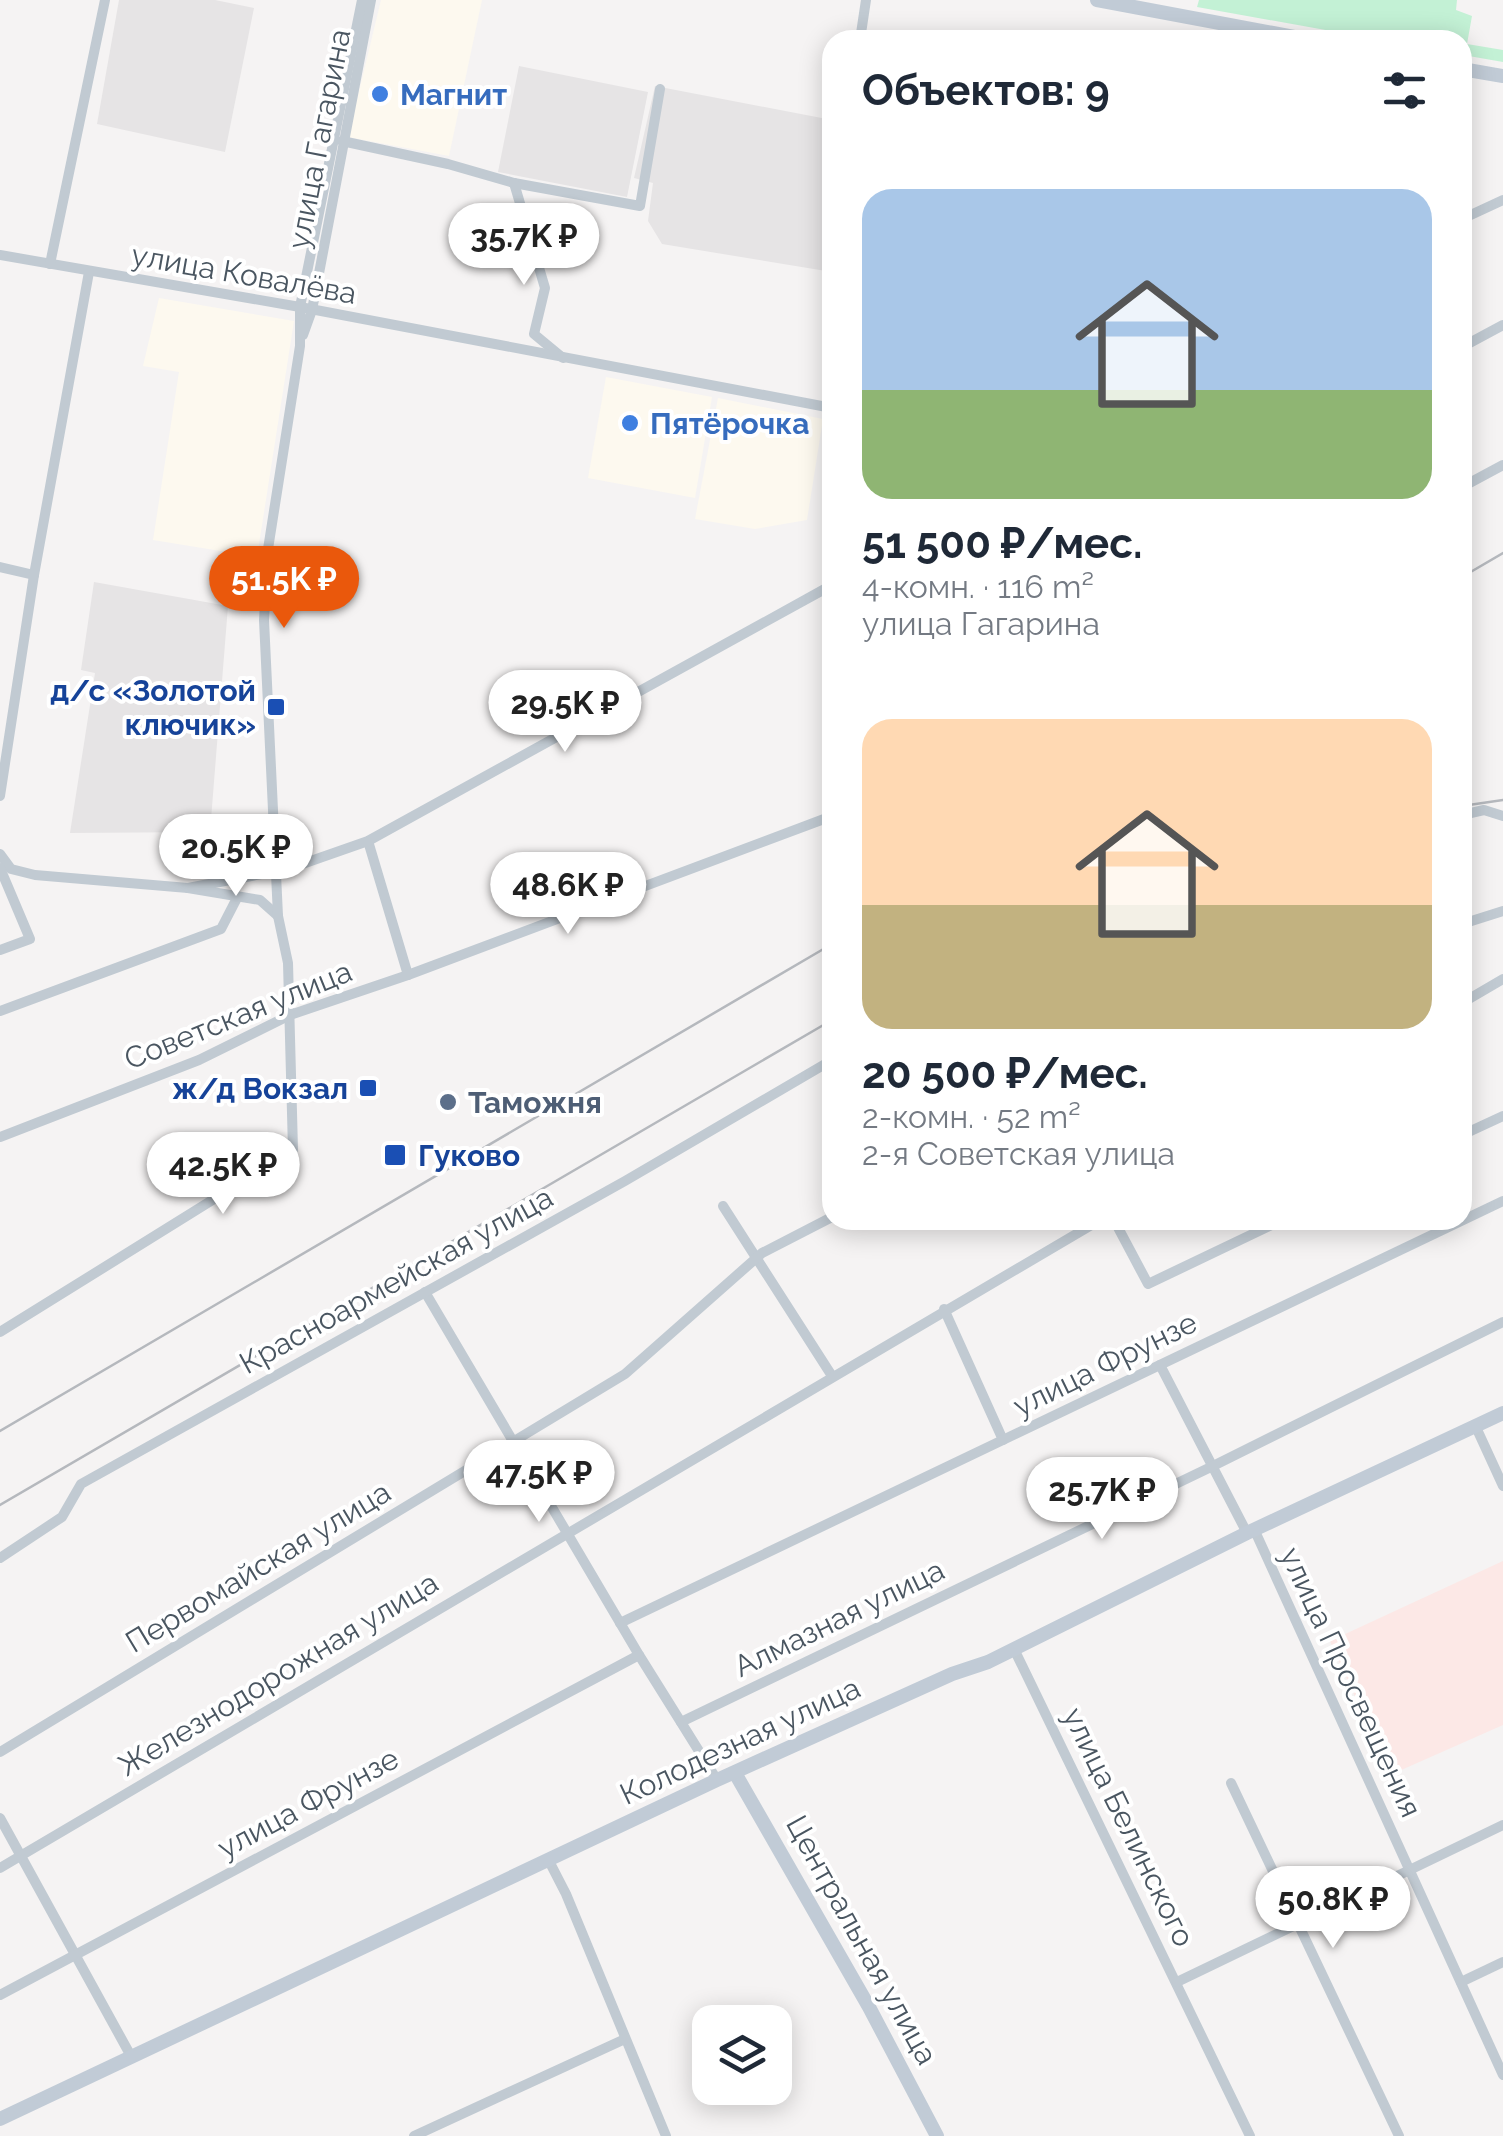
<!DOCTYPE html>
<html lang="ru">
<meta charset="utf-8">
<style>
:root{--surface:#fff;--page:#f6f6f7;--text:#1f2937;--muted:#747a83;--accent:#ea580c}
body{margin:0;font-family:Raleway,sans-serif;background:var(--page);color:var(--text);height:100vh;display:flex;flex-direction:column;font-size:38px;white-space:nowrap}
*{box-sizing:border-box;margin:0}
p{font-size:32px;color:var(--muted)}
.icon{flex:none;width:55px;height:55px;fill:none;stroke:currentColor;stroke-width:2;stroke-linecap:round;stroke-linejoin:round}
.map{position:relative;flex:1;overflow:hidden}
.drawer{position:absolute;left:822px;top:30px;width:650px;height:1200px;display:flex;flex-direction:column;background:var(--surface);border-radius:30px;box-shadow:0 5px 25px #0003}
.drawer>*{flex:none}
.controls{position:absolute;left:692px;top:2005px;display:grid;gap:20px}
.controls a{display:grid;place-items:center;width:100px;height:100px;border-radius:20px;background:var(--surface);box-shadow:0 5px 25px #0003;font-size:50px}
.price{position:absolute;translate:-50% -85px;padding:0 22px;border-radius:35px;background:#fff;color:#222;font-size:32px;line-height:65px;filter:drop-shadow(0 2px 5px #0008)}
.price::after{content:'';position:absolute;left:50%;top:60px;width:30px;height:22px;margin-left:-15px;background:inherit;clip-path:polygon(0 0,100% 0,50% 100%)}
.price.current{background:var(--accent);color:#fff}
ul{padding:0;list-style:none}
li{display:grid;align-content:center;gap:20px;height:530px;padding:0 40px}
li span{display:grid;place-items:center;height:310px;border-radius:30px;color:#555}
li>.icon{margin-inline-start:auto}
span .icon{width:180px;height:180px;fill:#fffc;stroke-width:1}
li b{font-size:42px}
h2{display:flex;justify-content:space-between;align-items:center;height:120px;padding:0 40px;font-size:42px}
.map>svg:first-child{display:block}
.commercial{fill:#fdf9ef}
.education{fill:#e6e4e5}
.medical{fill:#fce8e6}
.green{fill:#c3f1d5}
.lines{fill:none;stroke-linecap:round;stroke-linejoin:round}
.street{stroke:#c1cad2;stroke-width:10}
.secondary{stroke:#c1cbd6;stroke-width:14}
.rail{stroke:#b5b8bd;stroke-width:2.5}
.shop-dot{fill:#3f7fe0;stroke:#fff;stroke-width:4}
.transit-dot{fill:#1a4fb4;stroke:#fff;stroke-width:4}
.service-dot{fill:#5c6f8a;stroke:#fff;stroke-width:4}
.labels{text-anchor:middle;dominant-baseline:central;stroke-width:8;stroke-linejoin:round;paint-order:stroke}
.shop-label{font-size:30px;font-weight:bold;fill:#366cbe;stroke:#fff;text-anchor:start}
.street-label{font-size:30px;fill:#4a5661;stroke:#fff}
.transit-label{font-size:30px;font-weight:bold;fill:#164399;stroke:#fff;text-anchor:end}
.service-label{font-size:30px;font-weight:bold;fill:#4e5e75;stroke:#fff;text-anchor:start}
</style>
<div class="map">
<svg width="1503" height="2136" viewBox="0 0 1503 2136">
<rect width="100%" height="100%" fill="#f5f3f3"/>
<!-- commercial -->
<g class="commercial">
<polygon points="381,0 482,0 449,156 348,137"/>
<polygon points="159,298 294,321 257,557 153,540 179,372 143,366"/>
<polygon points="606,377 712,397 695,498 588,478"/>
<polygon points="718,398 823,419 807,520 755,529 695,519"/>
</g>
<!-- education -->
<g class="education">
<polygon points="119,0 215,0 254,8 225,152 97,124"/>
<polygon points="519,66 648,92 627,197 498,172"/>
<polygon points="655,86 832,120 832,272 662,244 648,221 653,183 634,178"/>
<polygon points="94,582 228,606 210,832 70,833 95,673 81,670"/>
</g>
<!-- medical -->
<polygon class="medical" points="1503,1561 1503,1725 1390,1775 1330,1641"/>
<!-- green -->
<polygon class="green" points="1199,0 1457,0 1456,10 1472,16 1467,44 1503,50 1503,62 1463,55 1462,40 1381,40 1197,7"/>
<g class="lines">
<!-- street -->
<g class="street">
<polyline points="860,40 866,0"/>
<polyline points="342,141 448,164 514,183 640,206 660,89"/>
<polyline points="514,183 545,288 534,334 563,358"/>
<polyline points="1462,219 1503,200"/>
<polyline points="0,255 300,307 832,408"/>
<polyline points="50,264 105,0"/>
<polyline points="832,287 832,288"/>
<polyline points="303,335 312,310 371,0"/>
<polyline points="1462,347 1503,325"/>
<polyline points="1462,487 1503,465"/>
<polyline points="0,567 34,575"/>
<polyline points="0,796 34,575 89,272"/>
<polyline points="1462,815 1484,810 1503,816"/>
<polyline points="368,841 408,975"/>
<polyline points="0,854 11,869 35,875 188,888 260,900 278,916"/>
<polyline points="0,868 30,939 0,950"/>
<polyline points="188,888 288,869 368,841 832,585"/>
<polyline points="1462,924 1503,911"/>
<polyline points="1462,1003 1503,979"/>
<polyline points="0,1011 221,929 237,898"/>
<polyline points="1462,1135 1503,1116"/>
<polyline points="0,1137 199,1060 290,1015 408,975 832,816"/>
<polyline points="723,1206 832,1376"/>
<polyline points="1114,1220 1148,1284 1282,1220"/>
<polyline points="425,1292 639,1655 717,1780"/>
<polyline points="944,1309 1003,1440"/>
<polyline points="0,1332 293,1150 288,963 278,916 264,620 268,549 300,346 300,307 362,0"/>
<polyline points="1160,1365 1247,1533"/>
<polyline points="1475,1425 1503,1486"/>
<polyline points="1254,1529 1503,2075"/>
<polyline points="0,1558 62,1517 81,1484 625,1181 832,1060"/>
<polyline points="620,1623 1503,1201"/>
<polyline points="1014,1649 1250,2136"/>
<polyline points="681,1722 1213,1466 1503,1322"/>
<polyline points="0,1752 625,1374 762,1253 832,1217"/>
<polyline points="1231,1783 1399,2136"/>
<polyline points="0,1818 132,2058"/>
<polyline points="549,1861 566,1894 666,2136"/>
<polyline points="0,1868 1100,1220"/>
<polyline points="1177,1982 1503,1825"/>
<polyline points="1461,1982 1503,1962"/>
<polyline points="0,1995 639,1655"/>
<polyline points="414,2136 625,2039"/>
</g>
<!-- secondary -->
<g class="secondary">
<polyline points="1097,0 1310,40"/>
<polyline points="1462,69 1503,76"/>
<polyline points="735,1773 869,2007 937,2136"/>
<polyline points="0,2119 717,1780 952,1674 988,1662 1247,1533 1503,1413"/>
</g>
<!-- rail -->
<g class="rail">
<polyline points="1462,577 1503,553"/>
<polyline points="1462,806 1503,800"/>
<polyline points="0,1431 832,944"/>
<polyline points="0,1505 832,1020"/>
</g>
</g>
<!-- markers -->
<g class="shop-dot">
<circle cx="380" cy="94" r="10"/>
<circle cx="630" cy="423" r="10"/>
</g>
<g class="transit-dot">
<rect x="266" y="697" width="20" height="20" rx="5"/>
<rect x="358" y="1078" width="20" height="20" rx="5"/>
<rect x="383" y="1143" width="24" height="24" rx="5"/>
</g>
<circle class="service-dot" cx="448" cy="1102" r="10"/>
<g class="labels">
<!-- shop labels -->
<g class="shop-label">
<text x="400" y="94">Магнит</text>
<text x="650" y="423">Пятёрочка</text>
</g>
<!-- street labels -->
<g class="street-label">
<text transform="translate(319 139) rotate(-79)">улица Гагарина</text>
<text transform="translate(244 274) rotate(10)">улица Ковалёва</text>
<text transform="translate(238 1015) rotate(-22)">Советская улица</text>
<text transform="translate(396 1280) rotate(-29)">Красноармейская улица</text>
<text transform="translate(1105 1364) rotate(-26)">улица Фрунзе</text>
<text transform="translate(258 1567) rotate(-31)">Первомайская улица</text>
<text transform="translate(839 1618) rotate(-26)">Алмазная улица</text>
<text transform="translate(278 1674) rotate(-31)">Железнодорожная улица</text>
<text transform="translate(1351 1682) rotate(65)">улица Просвещения</text>
<text transform="translate(740 1741) rotate(-25)">Колодезная улица</text>
<text transform="translate(308 1803) rotate(-28)">улица Фрунзе</text>
<text transform="translate(1129 1827) rotate(64)">улица Белинского</text>
<text transform="translate(862 1940) rotate(61)">Центральная улица</text>
</g>
<!-- transit labels -->
<g class="transit-label">
<text x="256" y="690">д/с «Золотой<tspan x="256" dy="34">ключик»</tspan></text>
<text x="348" y="1088">ж/д Вокзал</text>
<text x="418" y="1155" text-anchor="start">Гуково</text>
</g>
<!-- service labels -->
<g class="service-label">
<text x="468" y="1102">Таможня</text>
</g>
</g>
</svg>
<div class="controls">
<a><svg class="icon" aria-label="layers" viewBox="0 0 24 24"><path d="M12 4l9 5-9 5-9-5zM3 14l9 5 9-5"/></svg></a>
</div>
<b class="price" style="left:524px;top:288px">35.7K ₽</b>
<b class="price current" style="left:284px;top:631px">51.5K ₽</b>
<b class="price" style="left:565px;top:755px">29.5K ₽</b>
<b class="price" style="left:236px;top:899px">20.5K ₽</b>
<b class="price" style="left:568px;top:937px">48.6K ₽</b>
<b class="price" style="left:223px;top:1217px">42.5K ₽</b>
<b class="price" style="left:539px;top:1525px">47.5K ₽</b>
<b class="price" style="left:1102px;top:1542px">25.7K ₽</b>
<b class="price" style="left:1333px;top:1951px">50.8K ₽</b>
<section class="drawer">
<h2>Объектов: 9<svg class="icon" aria-label="filters" viewBox="0 0 24 24"><path d="M4 7h16M4 17h16"/><circle cx="9" cy="7" r="2"/><circle cx="15" cy="17" r="2"/></svg></h2>
<ul>
<li><span style="background:linear-gradient(#a9c7e8 65%,#8fb573 0)"><svg class="icon" aria-label="home" viewBox="0 0 24 24"><path d="M3 11l9-7 9 7M6 9v11h12V9"/></svg></span><div><b>51 500 ₽/мес.</b><p>4-комн. · 116 m²</p><p>улица Гагарина</p></div></li>
<li><span style="background:linear-gradient(#ffd9b3 60%,#c2b280 0)"><svg class="icon" aria-label="home" viewBox="0 0 24 24"><path d="M3 11l9-7 9 7M6 9v11h12V9"/></svg></span><div><b>20 500 ₽/мес.</b><p>2-комн. · 52 m²</p><p>2-я Советская улица</p></div></li>
</ul>
</section>
</div>
